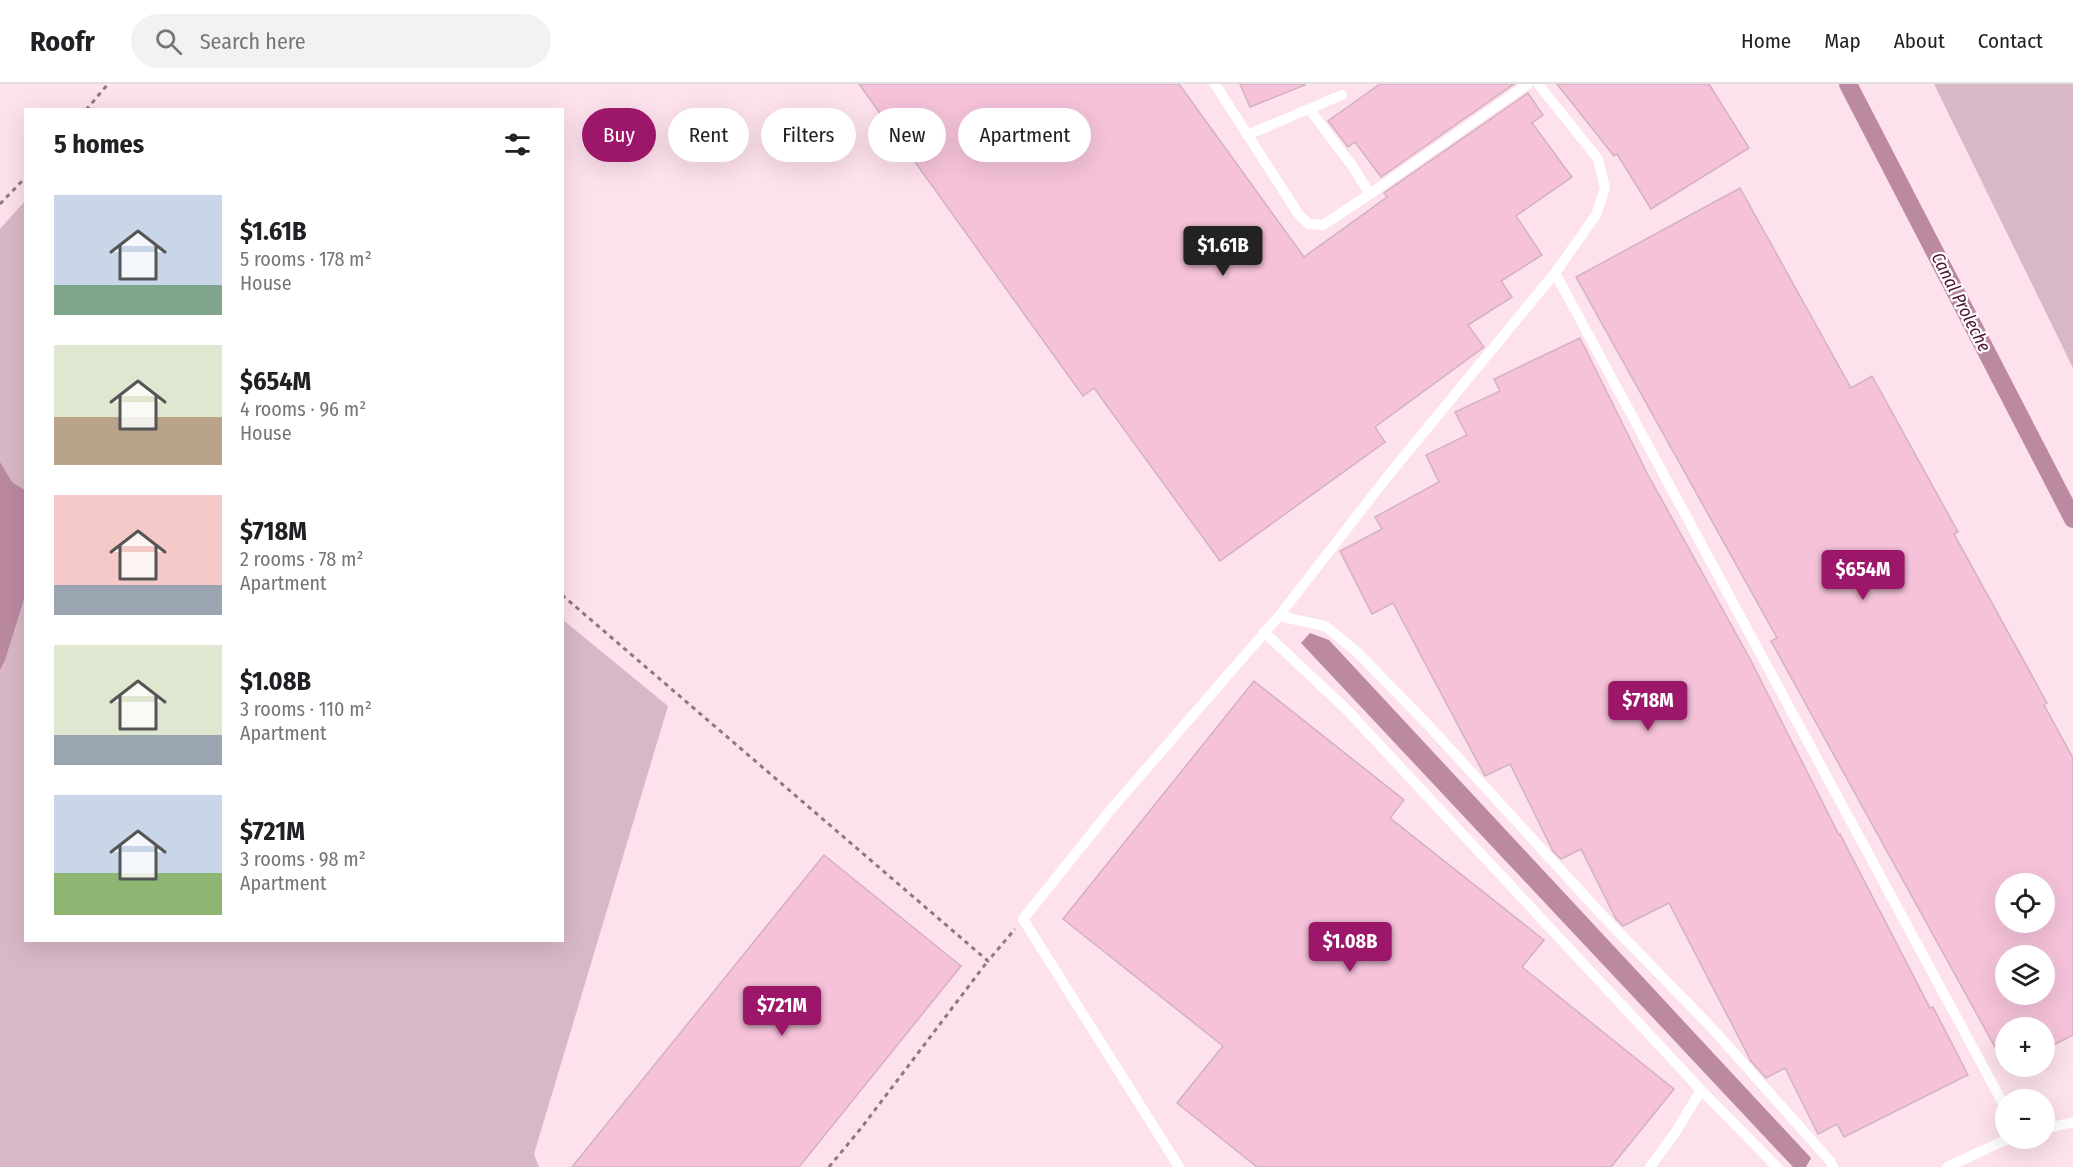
<!DOCTYPE html>
<meta charset="utf-8">
<style>
:root{--surface:#fff;--page:#f2f2f2;--text:#202124;--muted:#757577;--line:#e0e0e0;--accent:#9c1769}
body{margin:0;font-family:"Fira Sans Condensed",sans-serif;background:var(--page);color:var(--text);height:100vh;display:flex;flex-direction:column;font-size:22px;white-space:nowrap}
*{box-sizing:border-box;margin:0}
p{font-size:20px;color:var(--muted)}
.icon{flex:none;width:33px;height:33px;fill:none;stroke:currentColor;stroke-width:2;stroke-linecap:round;stroke-linejoin:round}
.map{position:relative;flex:1;overflow:hidden}
.sheet{position:absolute;left:24px;top:24px;width:540px;height:834px;display:flex;flex-direction:column;background:var(--surface);border-radius:0px;box-shadow:0 6px 24px #0002}
.sheet>*{flex:none}
.hud{position:absolute;left:582px;top:24px;width:570px;height:54px;display:flex;gap:12px}
.buttons{position:absolute;left:1995px;top:789px;display:grid;gap:12px}
.buttons a{display:grid;place-items:center;width:60px;height:60px;border-radius:50%;background:var(--surface);box-shadow:0 6px 24px #0002;font-size:30px}
.price{position:absolute;translate:-50% -51px;padding:0 14px;border-radius:6px;background:var(--accent);color:#fff;font-size:20px;line-height:39px;filter:drop-shadow(0 2px 3px #0008)}
.price::after{content:'';position:absolute;left:50%;top:36px;width:18px;height:14px;margin-left:-9px;background:inherit;clip-path:polygon(0 0,100% 0,50% 100%)}
.price.current{background:#222;color:#fff}
ul{padding:0;list-style:none}
li{display:flex;align-items:center;gap:18px;height:150px;padding:0 30px}
li span{display:grid;place-items:center;flex:none;width:168px;height:120px;border-radius:0px;color:#555}
li>.icon{margin-inline-start:auto}
span .icon{width:72px;height:72px;fill:#fffc;stroke-width:1}
li b{font-size:26px}
h2{display:flex;justify-content:space-between;align-items:center;height:72px;padding:0 30px;font-size:26px}
.pill{padding:0 21px;border-radius:27px;background:var(--surface);box-shadow:0 6px 24px #0002;font-size:21px;line-height:54px}
.pill.current{background:var(--accent);color:#fff}
header{display:flex;align-items:center;gap:36px;box-sizing:border-box;height:84px;padding:0 30px;background:var(--surface);border-bottom:2px solid var(--line)}
header strong{font-size:28px}
nav{display:flex;gap:33px;margin-inline-start:auto;font-size:21px}
.search{width:420px;height:54px;background:var(--page);display:flex;align-items:center;gap:15px;box-sizing:border-box;padding:0 21px;border-radius:33px;color:var(--muted);font-size:22px}
.map>svg:first-child{display:block}
.green{fill:#d8b8c7}
.water{fill:#bb8aa1}
.lines{fill:none;stroke-linecap:round;stroke-linejoin:round}
.canal{stroke:#bb8aa1;stroke-width:18}
.building{fill:#f5c2d9;stroke:#d3b1c0;stroke-width:1.5;fill-rule:evenodd}
.path{stroke:#8c7981;stroke-width:3;stroke-dasharray:4.5 4.5;stroke-linecap:butt}
.lane{stroke:#fff;stroke-width:10}
.labels{text-anchor:middle;dominant-baseline:central;stroke-width:4.5;stroke-linejoin:round;paint-order:stroke}
.water-label{font-size:18px;font-style:italic;fill:#4d1234;stroke:#fff}
</style>
<header>
<strong>Roofr</strong>
<div class="search"><svg class="icon" aria-label="search" viewBox="0 0 24 24"><circle cx="10" cy="10" r="6"/><path d="M15 15l6 6"/></svg>Search here</div>
<nav><a>Home</a><a>Map</a><a>About</a><a>Contact</a></nav>
</header>
<div class="map">
<svg width="2073" height="1083" viewBox="0 0 2073 1083">
<rect width="100%" height="100%" fill="#fde1ed"/>
<!-- green -->
<g class="green">
<polygon points="1934,0 2073,0 2073,284"/>
<polygon points="25,117 26,856 562,856 563,536 668,622 534,1070 539,1083 0,1083 0,145"/>
</g>
<!-- water -->
<g class="water">
<polygon points="0,378 12,398 26,407 25,512 5,576 0,586"/>
<polygon points="1310,549 1329,556 1811,1074 1806,1083 1793,1083 1301,559"/>
</g>
<g class="lines">
<!-- canal -->
<polyline class="canal" points="1848,0 2073,435"/>
</g>
<!-- building -->
<g class="building">
<polygon points="859,0 1179,0 1304,173 1387,113 1384,109 1528,9 1543,31 1532,39 1572,93 1516,132 1542,171 1501,197 1512,213 1468,241 1484,263 1375,343 1385,358 1220,477 1094,304 1083,312"/>
<polygon points="1240,0 1304,0 1305,1 1250,23"/>
<polygon points="1380,0 1514,0 1381,93 1355,58 1348,63 1328,37"/>
<polygon points="1557,0 1709,0 1749,64 1651,125 1617,70 1614,72"/>
<path d="M1740,104l111,200 21,-12 86,156 -4,2 93,169 -3,2 29,53v277l-29,15v-22h-38v39l-235,-426 6,-3 -201,-361zM2006,800h38v38h-38zM2006,872h38v38h-38z"/>
<polygon points="1580,254 1648,391 1749,573 1839,751 1840,750 1930,924 1933,923 1968,991 1844,1053 1837,1040 1818,1050 1785,984 1766,994 1751,977 1669,819 1623,842 1616,835 1581,765 1561,775 1553,767 1510,680 1485,692 1393,519 1372,530 1340,467 1382,445 1375,433 1439,398 1426,371 1467,351 1455,328 1500,307 1494,295"/>
<polygon points="1254,597 1404,716 1390,734 1544,856 1522,883 1674,1005 1611,1083 1257,1083 1177,1019 1223,962 1063,835"/>
<polygon points="824,771 961,882 799,1083 572,1083"/>
</g>
<g class="lines">
<!-- path -->
<g class="path">
<polyline points="86,26 108,0"/>
<polyline points="0,120 26,93"/>
<polyline points="562,511 988,877 1015,845"/>
<polyline points="829,1083 862,1043 987,878"/>
</g>
<!-- lane -->
<g class="lane">
<polyline points="1215,0 1299,131 1309,140 1323,141 1370,110 1353,83 1310,26"/>
<polyline points="1247,51 1342,11"/>
<polyline points="1370,110 1528,0"/>
<polyline points="1555,189 2006,1025"/>
<polyline points="1279,532 1325,542 1357,568 1430,643 1602,831 1710,942 1830,1077 1833,1083"/>
<polyline points="1264,548 1347,626 1701,1006 1777,1083"/>
<polyline points="2044,1045 2073,1038"/>
<polyline points="1179,1083 1023,835 1113,723 1279,532 1387,393 1555,189 1596,131 1605,104 1598,75 1538,0"/>
<polyline points="1650,1083 1675,1049 1701,1006"/>
<polyline points="1947,1083 2010,1054"/>
</g>
</g>
<g class="labels">
<!-- water labels -->
<g class="water-label">
<text transform="translate(1961 218) rotate(63)">Canal Proleche</text>
</g>
</g>
</svg>
<div class="buttons">
<a><svg class="icon" aria-label="locate" viewBox="0 0 24 24"><circle cx="12" cy="12" r="6"/><path d="M12 2v4M12 18v4M2 12h4M18 12h4"/></svg></a>
<a><svg class="icon" aria-label="layers" viewBox="0 0 24 24"><path d="M12 4l9 5-9 5-9-5zM3 14l9 5 9-5"/></svg></a>
<a>+</a>
<a>−</a>
</div>
<b class="price current" style="left:1223px;top:193px">$1.61B</b>
<b class="price" style="left:1863px;top:517px">$654M</b>
<b class="price" style="left:1648px;top:648px">$718M</b>
<b class="price" style="left:1350px;top:889px">$1.08B</b>
<b class="price" style="left:782px;top:953px">$721M</b>
<div class="hud">
<a class="pill current">Buy</a>
<a class="pill">Rent</a>
<a class="pill">Filters</a>
<a class="pill">New</a>
<a class="pill">Apartment</a>
</div>
<section class="sheet">
<h2>5 homes<svg class="icon" aria-label="filters" viewBox="0 0 24 24"><path d="M4 7h16M4 17h16"/><circle cx="9" cy="7" r="2"/><circle cx="15" cy="17" r="2"/></svg></h2>
<ul>
<li><span style="background:linear-gradient(#c9d6e8 75%,#7fa58c 0)"><svg class="icon" aria-label="home" viewBox="0 0 24 24"><path d="M3 11l9-7 9 7M6 9v11h12V9"/></svg></span><div><b>$1.61B</b><p>5 rooms · 178 m²</p><p>House</p></div></li>
<li><span style="background:linear-gradient(#dfe7d0 60%,#b9a48a 0)"><svg class="icon" aria-label="home" viewBox="0 0 24 24"><path d="M3 11l9-7 9 7M6 9v11h12V9"/></svg></span><div><b>$654M</b><p>4 rooms · 96 m²</p><p>House</p></div></li>
<li><span style="background:linear-gradient(#f6c9c9 75%,#9aa5b1 0)"><svg class="icon" aria-label="home" viewBox="0 0 24 24"><path d="M3 11l9-7 9 7M6 9v11h12V9"/></svg></span><div><b>$718M</b><p>2 rooms · 78 m²</p><p>Apartment</p></div></li>
<li><span style="background:linear-gradient(#dfe7d0 75%,#9aa5b1 0)"><svg class="icon" aria-label="home" viewBox="0 0 24 24"><path d="M3 11l9-7 9 7M6 9v11h12V9"/></svg></span><div><b>$1.08B</b><p>3 rooms · 110 m²</p><p>Apartment</p></div></li>
<li><span style="background:linear-gradient(#c9d6e8 65%,#8fb573 0)"><svg class="icon" aria-label="home" viewBox="0 0 24 24"><path d="M3 11l9-7 9 7M6 9v11h12V9"/></svg></span><div><b>$721M</b><p>3 rooms · 98 m²</p><p>Apartment</p></div></li>
</ul>
</section>
</div>
